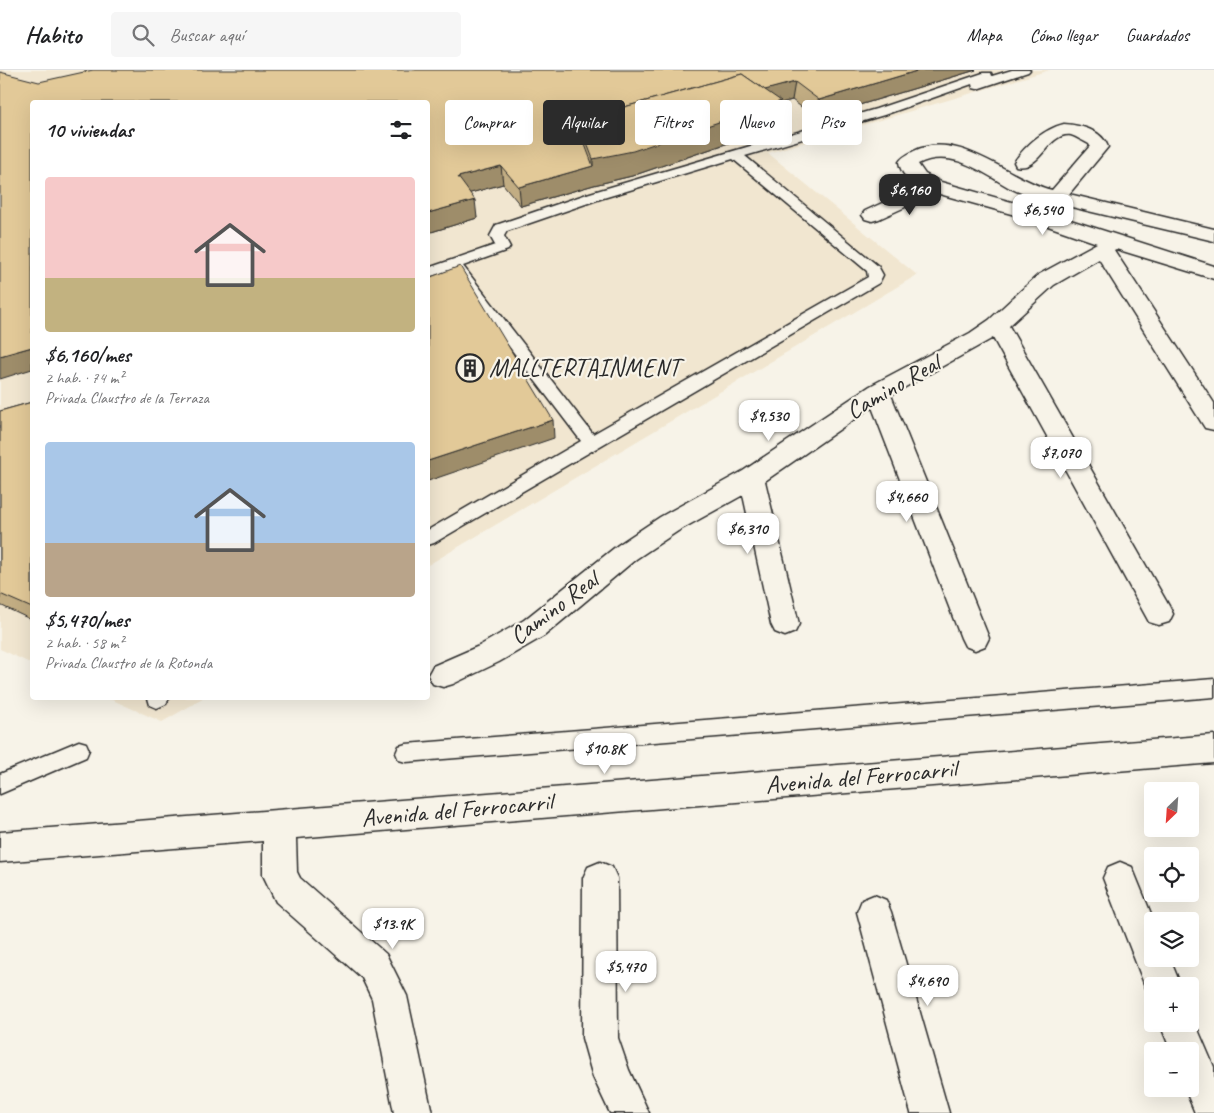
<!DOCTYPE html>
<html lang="es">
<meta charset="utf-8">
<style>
:root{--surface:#fff;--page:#f6f6f6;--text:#202124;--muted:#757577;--line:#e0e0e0;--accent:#2b2b2b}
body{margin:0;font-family:Caveat,sans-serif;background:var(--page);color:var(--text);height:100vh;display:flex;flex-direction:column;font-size:19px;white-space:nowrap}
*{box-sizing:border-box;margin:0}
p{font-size:16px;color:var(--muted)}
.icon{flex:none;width:28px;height:28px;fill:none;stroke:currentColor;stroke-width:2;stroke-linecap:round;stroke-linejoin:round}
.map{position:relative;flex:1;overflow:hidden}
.sheet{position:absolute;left:30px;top:30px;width:400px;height:600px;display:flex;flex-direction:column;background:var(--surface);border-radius:5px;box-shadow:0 5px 20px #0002}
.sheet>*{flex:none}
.top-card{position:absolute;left:445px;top:30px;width:475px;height:45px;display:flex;gap:10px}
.needle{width:32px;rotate:205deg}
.fabs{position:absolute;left:1144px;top:712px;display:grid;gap:10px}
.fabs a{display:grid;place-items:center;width:55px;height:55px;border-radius:5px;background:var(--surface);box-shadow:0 5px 20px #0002;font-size:25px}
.price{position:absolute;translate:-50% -42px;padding:0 11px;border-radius:10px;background:#fff;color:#222;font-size:16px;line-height:32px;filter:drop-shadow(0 1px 2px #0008)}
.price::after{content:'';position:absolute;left:50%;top:30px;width:15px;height:11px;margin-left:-8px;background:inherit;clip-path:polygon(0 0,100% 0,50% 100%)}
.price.active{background:var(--accent);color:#fff}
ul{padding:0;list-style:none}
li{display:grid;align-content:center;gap:10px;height:265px;padding:0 15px}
li span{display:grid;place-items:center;height:155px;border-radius:5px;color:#555}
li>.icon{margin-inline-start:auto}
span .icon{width:90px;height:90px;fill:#fffc;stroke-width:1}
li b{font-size:21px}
h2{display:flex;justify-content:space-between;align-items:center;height:60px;padding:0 15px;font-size:21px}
.chip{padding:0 18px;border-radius:5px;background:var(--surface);box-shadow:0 5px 20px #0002;font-size:18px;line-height:45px}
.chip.active{background:var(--accent);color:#fff}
header{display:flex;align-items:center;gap:30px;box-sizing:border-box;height:70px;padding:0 25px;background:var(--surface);border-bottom:1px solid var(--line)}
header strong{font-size:24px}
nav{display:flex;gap:28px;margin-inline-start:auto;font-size:18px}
.search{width:350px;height:45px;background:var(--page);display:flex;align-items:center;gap:12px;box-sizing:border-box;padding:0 18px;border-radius:5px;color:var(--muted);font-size:19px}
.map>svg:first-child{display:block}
.built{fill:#f1e6d0}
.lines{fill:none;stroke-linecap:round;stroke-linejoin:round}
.service-casing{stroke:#2b2b2b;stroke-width:3}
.minor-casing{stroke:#2b2b2b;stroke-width:3}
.service{fill:#f7f3e8;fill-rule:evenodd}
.minor{fill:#f7f3e8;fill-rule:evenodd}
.wall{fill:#c2ad83;stroke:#2b2b2b}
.shaded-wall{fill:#9e8d6a;stroke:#2b2b2b}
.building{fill:#e2c998;stroke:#2b2b2b}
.labels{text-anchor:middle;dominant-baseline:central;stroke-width:4.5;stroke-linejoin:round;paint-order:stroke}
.poi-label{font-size:25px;fill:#2b2b2b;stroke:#f7f3e8;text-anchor:start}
.street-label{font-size:25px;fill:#2b2b2b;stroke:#f7f3e8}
</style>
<header>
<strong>Habito</strong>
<div class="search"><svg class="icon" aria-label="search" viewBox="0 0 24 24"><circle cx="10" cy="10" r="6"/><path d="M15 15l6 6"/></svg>Buscar aquí</div>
<nav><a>Mapa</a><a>Cómo llegar</a><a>Guardados</a></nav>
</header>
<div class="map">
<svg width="1214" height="1043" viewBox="0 0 1214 1043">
<rect width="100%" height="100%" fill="#f7f3e8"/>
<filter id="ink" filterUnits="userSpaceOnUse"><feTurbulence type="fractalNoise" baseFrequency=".02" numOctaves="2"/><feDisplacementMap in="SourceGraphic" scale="10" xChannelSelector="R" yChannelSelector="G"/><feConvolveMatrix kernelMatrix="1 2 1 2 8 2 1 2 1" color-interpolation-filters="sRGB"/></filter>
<g filter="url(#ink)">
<!-- built -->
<g class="built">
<polygon points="0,0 1050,0 768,83 917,205 428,495 428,32 32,32 32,594 0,579"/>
<polygon points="108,628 204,628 162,652"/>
</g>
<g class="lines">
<!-- service casing -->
<g class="service-casing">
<g id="service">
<path d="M1012,0h18l-2,2 -51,17 -4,-1 -1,-4 -88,31 -139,41 133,110 5,9 -4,8 -445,260 -6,2v-15l153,-89 -130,-171 -23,7v-9l67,-23 -5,-9 6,-11 94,-32 286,-84 107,-36h8l1,3zM733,89l134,112 1,6 -275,157 -130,-168 45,-16 2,-3 -6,-11 3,-5 93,-32z"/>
<polygon points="1214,609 1214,627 406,692 399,690 396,683 399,676 406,674"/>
<polygon points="148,628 169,628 166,634 157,638 150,635"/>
<polygon points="79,671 86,673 89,680 86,687 0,724 0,704"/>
</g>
</g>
<!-- minor casing -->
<g class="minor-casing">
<g id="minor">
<path d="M1064,54c16,1 38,6 44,23l-39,47 145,35v12c-42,-10 -84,-20 -126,-30 -26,-7 -52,-10 -76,-22 -29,-16 -61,-42 -94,-25l7,10 16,8 95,27 178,57v13l-98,-30 -2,1 100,153v27l-9,-2 -106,-169 -45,26 -45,41 160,280 4,8 -4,8 -10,3 -10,-3 -156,-284 -102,57 98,243 -4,8 -10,4 -10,-4 -4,-8 -89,-231 -107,74 34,143 -4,8 -10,4 -10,-4 -4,-8 -28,-129 -65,36 -42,28 -92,77 -45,26 -46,22 -10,3 -10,-3 -5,-9 5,-9 46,-20 45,-26 94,-75 42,-28 83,-46 127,-85 100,-53 19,-13 49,-45 59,-32 -75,-26 -86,-24 -57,26 -7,2 -7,-2 -3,-4 3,-4 54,-25c-11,-6 -18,-12 -20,-24 3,-5 9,-8 15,-11 46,-22 96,29 138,39l38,-44 -1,-2c-6,-3 -12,-7 -18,-9 -24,-3 -30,37 -55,31l-2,-4c12,-17 30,-33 50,-38z"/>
<polygon points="1214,665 1214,693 296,768 297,802 300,808 386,884 407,926 432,1043 394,1043 372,929 362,908 276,832 263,805 263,771 0,792 0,762"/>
<polygon points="600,792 612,797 617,808 618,968 629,1000 649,1043 610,1043 593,1007 582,968 583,808 588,797"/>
<polygon points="1120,792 1132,797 1154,851 1152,851 1152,889 1170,889 1181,916 1152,916 1152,929 1145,916 1103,808 1108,797"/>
<polygon points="874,825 886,830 891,842 949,1043 911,1043 857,842 862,830"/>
<polygon points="1190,941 1214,997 1214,1043 1195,1043 1185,1019 1190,1019 1190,981 1171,981 1160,954 1190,954"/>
</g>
</g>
<!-- service -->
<use href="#service" class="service"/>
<!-- minor -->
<use href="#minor" class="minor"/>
</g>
<!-- wall -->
<g class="wall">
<polygon points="976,0 816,48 792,30 781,33 778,56 632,106 594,115 521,136 503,114 470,123 477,148 428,163 428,32"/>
<polygon points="32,332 32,550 0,535 0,341"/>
</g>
<!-- shaded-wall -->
<g class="shaded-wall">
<polygon points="920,0 976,0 816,48 819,30"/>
<polygon points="795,12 792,30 781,33 778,56 632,106 594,115 521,136 519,117 593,96 593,89 756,22"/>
<polygon points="501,96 503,114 460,126 458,107"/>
<polygon points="475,130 477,148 428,163 428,143"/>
<polygon points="32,277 32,299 0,309 0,286"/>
<polygon points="553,350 554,368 428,411 428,391"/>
</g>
<!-- building -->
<g class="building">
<polygon points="93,0 920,0 819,30 795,12 765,20 742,4 578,50 578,56 593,96 519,117 501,96 458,107 475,130 428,143 428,32 32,32 32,277 0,286 0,2 39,12"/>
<polygon points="742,4 781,31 633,81 593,89 578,50"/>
<polygon points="460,196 553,350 428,391 428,208"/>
<polygon points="32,332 32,538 0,524 0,341"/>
</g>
</g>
<!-- icons -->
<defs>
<g id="building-ring" transform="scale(1.4375)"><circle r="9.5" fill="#f7f3e8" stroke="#2b2b2b" stroke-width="1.5"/><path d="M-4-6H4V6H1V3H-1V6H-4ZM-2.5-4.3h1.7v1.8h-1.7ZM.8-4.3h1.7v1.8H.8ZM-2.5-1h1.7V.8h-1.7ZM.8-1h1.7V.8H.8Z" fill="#2b2b2b"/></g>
</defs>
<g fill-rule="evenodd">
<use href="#building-ring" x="470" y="298"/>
</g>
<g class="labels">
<!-- poi labels -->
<g class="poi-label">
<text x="489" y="298">MALLTERTAINMENT</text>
</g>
<!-- street labels -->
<g class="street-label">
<text transform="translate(893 317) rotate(-30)">Camino Real</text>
<text transform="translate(554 538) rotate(-37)">Camino Real</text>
<text transform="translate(861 707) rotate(-5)">Avenida del Ferrocarril</text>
<text transform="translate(457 740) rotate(-5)">Avenida del Ferrocarril</text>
</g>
</g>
</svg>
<div class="fabs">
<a><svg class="needle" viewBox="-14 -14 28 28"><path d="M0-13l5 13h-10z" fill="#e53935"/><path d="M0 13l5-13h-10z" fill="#757577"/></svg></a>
<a><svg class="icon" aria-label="locate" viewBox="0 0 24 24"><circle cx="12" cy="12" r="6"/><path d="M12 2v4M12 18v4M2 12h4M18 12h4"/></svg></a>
<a><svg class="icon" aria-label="layers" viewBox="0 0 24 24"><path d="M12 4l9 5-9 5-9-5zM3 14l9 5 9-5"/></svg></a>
<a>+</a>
<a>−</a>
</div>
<b class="price active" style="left:910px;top:146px">$6,160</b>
<b class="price" style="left:1043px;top:166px">$6,540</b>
<b class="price" style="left:769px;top:372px">$9,530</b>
<b class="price" style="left:1061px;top:409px">$7,070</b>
<b class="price" style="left:907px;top:453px">$4,660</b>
<b class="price" style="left:748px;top:485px">$6,310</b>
<b class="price" style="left:605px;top:705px">$10.8K</b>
<b class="price" style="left:393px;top:880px">$13.9K</b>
<b class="price" style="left:626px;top:923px">$5,470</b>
<b class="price" style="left:928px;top:937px">$4,690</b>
<div class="top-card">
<a class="chip">Comprar</a>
<a class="chip active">Alquilar</a>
<a class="chip">Filtros</a>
<a class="chip">Nuevo</a>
<a class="chip">Piso</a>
</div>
<section class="sheet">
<h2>10 viviendas<svg class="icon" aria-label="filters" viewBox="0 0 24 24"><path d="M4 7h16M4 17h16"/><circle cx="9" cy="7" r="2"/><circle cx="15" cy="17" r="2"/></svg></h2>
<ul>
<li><span style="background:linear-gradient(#f6c9c9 65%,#c2b280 0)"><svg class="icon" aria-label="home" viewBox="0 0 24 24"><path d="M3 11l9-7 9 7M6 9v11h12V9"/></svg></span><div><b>$6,160/mes</b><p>2 hab. · 74 m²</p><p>Privada Claustro de la Terraza</p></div></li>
<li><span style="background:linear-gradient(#a9c7e8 65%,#b9a48a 0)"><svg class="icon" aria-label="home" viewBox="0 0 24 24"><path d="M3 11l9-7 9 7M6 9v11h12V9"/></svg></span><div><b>$5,470/mes</b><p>2 hab. · 58 m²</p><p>Privada Claustro de la Rotonda</p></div></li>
</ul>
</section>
</div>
